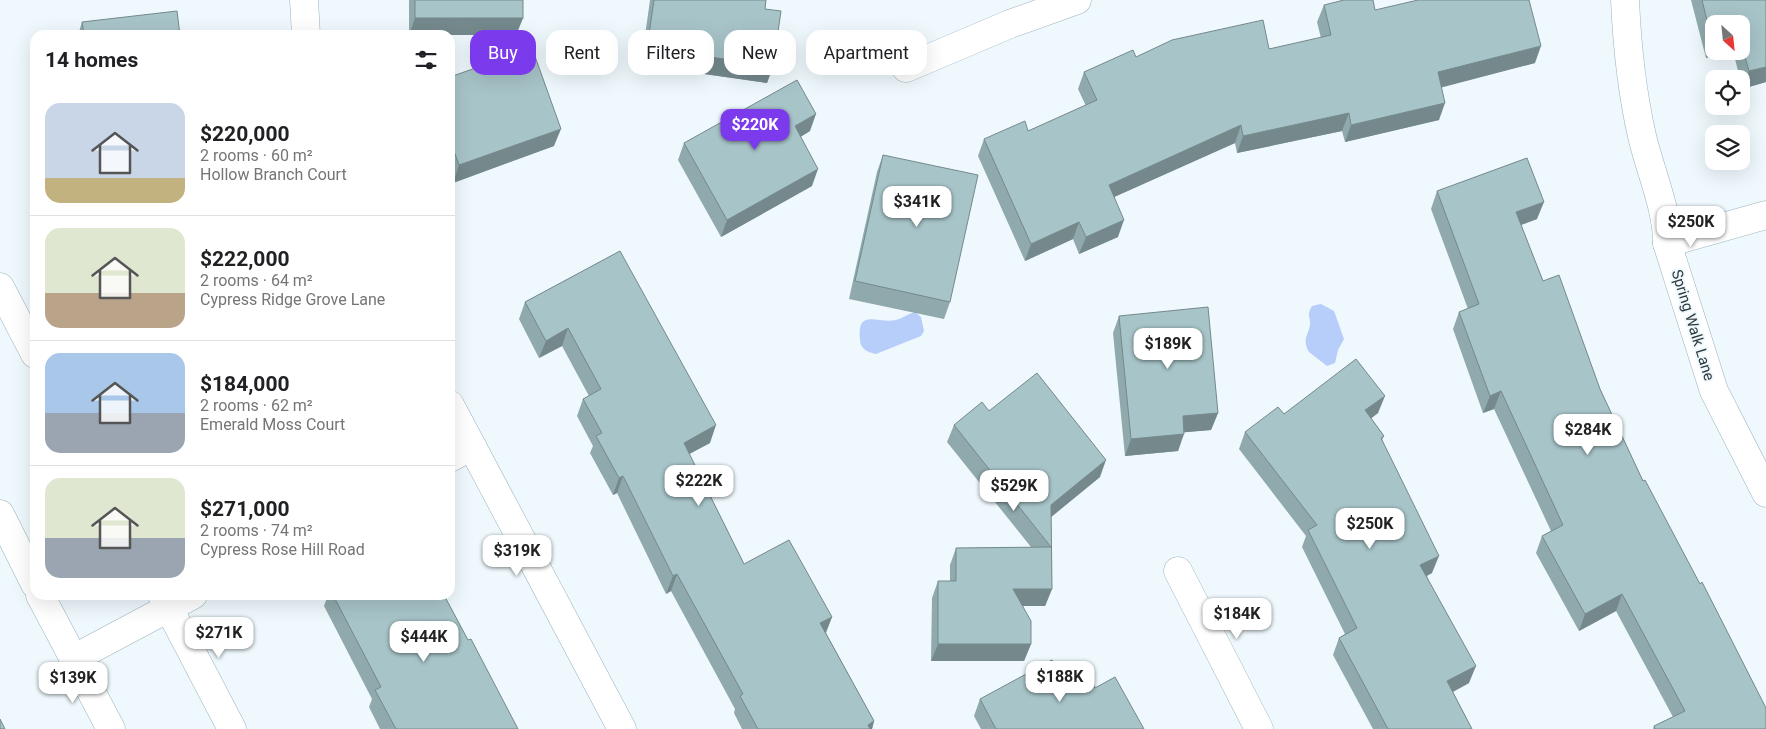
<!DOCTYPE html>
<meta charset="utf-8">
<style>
:root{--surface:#fff;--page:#f2f2f2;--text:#202124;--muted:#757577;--line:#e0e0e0;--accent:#7c3aed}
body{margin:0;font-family:Roboto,sans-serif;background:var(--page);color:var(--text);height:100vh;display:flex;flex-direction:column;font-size:19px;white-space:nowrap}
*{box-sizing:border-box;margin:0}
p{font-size:16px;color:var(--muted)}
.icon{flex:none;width:28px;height:28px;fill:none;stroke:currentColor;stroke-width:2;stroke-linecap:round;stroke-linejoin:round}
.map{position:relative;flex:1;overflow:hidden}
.sheet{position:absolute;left:30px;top:30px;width:425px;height:570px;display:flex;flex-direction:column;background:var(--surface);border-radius:15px;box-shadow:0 5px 20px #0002}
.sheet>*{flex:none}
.guide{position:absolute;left:470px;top:30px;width:475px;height:45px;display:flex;gap:10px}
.needle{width:32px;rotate:153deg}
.tools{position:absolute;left:1705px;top:15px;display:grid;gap:10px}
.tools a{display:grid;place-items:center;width:45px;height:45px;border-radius:10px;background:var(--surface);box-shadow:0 5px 20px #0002;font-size:25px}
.price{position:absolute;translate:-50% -42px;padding:0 11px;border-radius:10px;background:#fff;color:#222;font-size:16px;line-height:32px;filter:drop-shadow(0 1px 2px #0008)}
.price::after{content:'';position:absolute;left:50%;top:30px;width:15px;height:11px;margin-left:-8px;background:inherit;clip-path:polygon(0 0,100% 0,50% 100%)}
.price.selected{background:var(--accent);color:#fff}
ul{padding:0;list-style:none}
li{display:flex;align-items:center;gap:15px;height:125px;padding:0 15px}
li+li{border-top:1px solid var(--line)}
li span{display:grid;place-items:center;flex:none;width:140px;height:100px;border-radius:15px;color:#555}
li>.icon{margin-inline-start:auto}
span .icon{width:60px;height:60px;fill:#fffc;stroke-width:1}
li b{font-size:21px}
h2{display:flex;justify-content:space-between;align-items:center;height:60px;padding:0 15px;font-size:21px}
.pill{padding:0 18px;border-radius:15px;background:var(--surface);box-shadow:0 5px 20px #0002;font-size:18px;line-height:45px}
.pill.selected{background:var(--accent);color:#fff}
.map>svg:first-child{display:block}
.water{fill:#b7cdfa}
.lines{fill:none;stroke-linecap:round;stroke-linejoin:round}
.street-casing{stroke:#9bb4bf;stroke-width:29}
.secondary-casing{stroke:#9bb4bf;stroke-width:29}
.street{stroke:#fff;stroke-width:28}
.secondary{stroke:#fff;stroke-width:28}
.wall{fill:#90a9ac}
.shaded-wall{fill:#75898c}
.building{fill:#a7c4c8;stroke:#75898c}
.labels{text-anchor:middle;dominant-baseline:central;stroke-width:4;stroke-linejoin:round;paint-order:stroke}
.street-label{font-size:15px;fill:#2e393d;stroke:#eef8fd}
</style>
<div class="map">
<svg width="1766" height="729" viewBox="0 0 1766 729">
<rect width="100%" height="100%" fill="#eef8fd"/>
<!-- water -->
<g class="water">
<path d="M1321,304l13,7 10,28 -6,11 -3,13 -8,3 -18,-14c-7,-13 -1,-16 1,-27 1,-9 -4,-9 2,-19z"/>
<path d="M915,312l6,5 3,14 -3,5 -45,18c-9,-2 -16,-5 -16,-15 -3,-31 18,-15 36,-19 7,-2 12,-6 19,-8z"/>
</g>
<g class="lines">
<!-- street casing -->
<g class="street-casing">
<g id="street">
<polyline points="304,0 306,35"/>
<path d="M1625,0c2,45 7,92 17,136 8,35 25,71 25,107l47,148 52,102"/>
<polyline points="906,68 1010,24 1077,0"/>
<polyline points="1667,243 1766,215"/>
<polyline points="450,405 622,729"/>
<polyline points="450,458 472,446"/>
<polyline points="1178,571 1259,729"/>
<polyline points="73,659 193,595"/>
</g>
</g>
<!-- secondary casing -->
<g class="secondary-casing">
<g id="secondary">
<polyline points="0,287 35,354"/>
<polyline points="0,514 35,584"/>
<polyline points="40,595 111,729"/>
<polyline points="162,595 232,729"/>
</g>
</g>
<!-- street -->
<use href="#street" class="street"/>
<!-- secondary -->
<use href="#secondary" class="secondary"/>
</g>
<!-- wall -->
<g class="wall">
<polygon points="409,0 523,0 523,18 516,35 409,35"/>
<polygon points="650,0 766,0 765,9 773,66 767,83 641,65"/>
<polygon points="1691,0 1766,0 1766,82 1742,89 1741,84 1741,79 1740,79 1733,51 1741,51 1741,24 1714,51 1706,58"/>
<polygon points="1324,5 1375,10 1535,63 1441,87 1439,120 1345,142 1342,131 1237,153 1235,143 1114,197 1118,237 1079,254 1073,239 1025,261 978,156 984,139 1028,131 1086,106 1078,89 1084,72 1269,49 1321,38 1317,22"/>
<polygon points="82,22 180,35 78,35"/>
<polygon points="450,77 554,146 453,183 450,175"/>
<polygon points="810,131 800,137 812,186 721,237 678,160 684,143"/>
<polygon points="883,155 950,302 944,319 849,299 877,172"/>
<polygon points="1437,191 1537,219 1521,225 1543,281 1600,389 1643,481 1766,729 1653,729 1654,726 1673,717 1616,611 1579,631 1536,553 1542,536 1551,531 1494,409 1483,413 1453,329 1459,312 1468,309 1431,209"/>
<polygon points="620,251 710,443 689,454 744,564 832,617 826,633 874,721 872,729 742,729 734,713 735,709 671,591 666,594 617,493 613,495 590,453 593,446 577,416 583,399 589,396 562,346 539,358 519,319 525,302"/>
<polygon points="1119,316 1218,413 1211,430 1184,432 1178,451 1125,456 1113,333"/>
<polygon points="989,411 1100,477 1051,517 1052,589 1045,606 1023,606 1031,644 1024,661 931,661 932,598 938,581 950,581 950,565 956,548 1031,547 947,442 954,425"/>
<polygon points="1378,413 1371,418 1384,436 1382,440 1432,573 1427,576 1469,683 1453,692 1472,729 1373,729 1333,655 1339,638 1345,634 1302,547 1306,536 1239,449 1245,432 1284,414"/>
<polygon points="328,595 444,595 468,640 518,729 380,729 369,707 372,699 324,606"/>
<polygon points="1061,677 1095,688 1144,729 981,729 974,716 980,699"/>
</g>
<!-- shaded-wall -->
<g class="shaded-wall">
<polygon points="415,18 523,18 516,35 409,35"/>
<polygon points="1714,40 1714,51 1732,51 1706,58 1712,41"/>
<polygon points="1541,46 1535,63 1432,90 1438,72"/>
<polygon points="647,48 773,66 767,83 641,65"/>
<polygon points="1766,67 1766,82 1742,89 1749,71"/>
<polygon points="1445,103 1439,120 1345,142 1351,125"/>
<polygon points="1349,113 1342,131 1237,153 1243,136"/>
<polygon points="816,114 810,131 789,144 795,126"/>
<polygon points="1241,125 1235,143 1103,202 1109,185"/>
<polygon points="561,129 554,146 453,183 459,165"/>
<polygon points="818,169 812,186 721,237 727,220"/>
<polygon points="1544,202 1537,219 1510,229 1516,212"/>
<polygon points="1124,220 1118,237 1079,254 1086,237"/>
<polygon points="1079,222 1073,239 1025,261 1031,244"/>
<polygon points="568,328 562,346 539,358 546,341"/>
<polygon points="1501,391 1494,409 1483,413 1490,396"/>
<polygon points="1385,396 1378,413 1359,428 1365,410"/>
<polygon points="1218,413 1211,430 1177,433 1183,416"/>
<polygon points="716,425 710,443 678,460 684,443"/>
<polygon points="1184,434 1178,451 1125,456 1131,439"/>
<polygon points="1106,460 1100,477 1045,522 1051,505"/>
<polygon points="623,476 617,493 613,495 619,478"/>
<polygon points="1439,556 1432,573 1414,582 1420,565"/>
<polygon points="677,574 671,591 666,594 673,576"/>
<polygon points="1013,589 1052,589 1045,606 1007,606"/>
<polygon points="1622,594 1616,611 1579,631 1585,614"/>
<polygon points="832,617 825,634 820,623"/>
<polygon points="938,644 1031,644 1024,661 931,661"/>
<polygon points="1476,666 1469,683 1441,698 1447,681"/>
<polygon points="874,721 872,729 866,729 868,725"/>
</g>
<!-- building -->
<g class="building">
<rect x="415" y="0" width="108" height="18"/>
<polygon points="654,0 766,0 765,9 781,11 773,66 647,48"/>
<polygon points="1344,0 1373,0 1375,10 1418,0 1529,0 1541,46 1438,72 1445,103 1351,125 1349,113 1243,136 1241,125 1109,185 1124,220 1086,237 1079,222 1031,244 984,139 1025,121 1028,131 1097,100 1084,72 1133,50 1136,57 1172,40 1263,20 1269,49 1331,35 1324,5"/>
<polygon points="1702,0 1766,0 1766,67 1749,71 1741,43 1741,24 1714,24 1714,40 1712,41"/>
<polygon points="177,11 180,35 84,35 82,22"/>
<polygon points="532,48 561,129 459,165 450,140 450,77"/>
<polygon points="797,80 816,114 795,126 818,169 727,220 684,143"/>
<polygon points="883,155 978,175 950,302 855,281"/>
<polygon points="1527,158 1544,202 1516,212 1543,281 1559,275 1600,389 1643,481 1645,480 1700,584 1702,582 1766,708 1766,729 1655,729 1654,726 1685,711 1622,594 1585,614 1542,536 1563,525 1501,391 1490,396 1459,312 1479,304 1437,191"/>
<polygon points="620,251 716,425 684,443 744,564 789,540 832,617 820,623 874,721 868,725 870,729 758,729 740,696 743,694 677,574 673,576 623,476 619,478 596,436 602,433 583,399 601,389 568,328 546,341 525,302"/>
<polygon points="1208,307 1218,413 1183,416 1184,434 1131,439 1119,316"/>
<polygon points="1356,359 1385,396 1365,410 1384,436 1381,438 1439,556 1420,565 1476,666 1447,681 1472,729 1388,729 1339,638 1357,628 1308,530 1317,525 1245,432 1278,407 1284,414"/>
<polygon points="1037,373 1106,460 1051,505 1052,589 1013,589 1031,621 1031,644 938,644 938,581 956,581 956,548 1051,547 954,425 982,402 989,411"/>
<polygon points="333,595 444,595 468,640 471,639 518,729 396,729 375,690 381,687"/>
<polygon points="1052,660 1061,677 1084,665 1095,688 1115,677 1144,729 996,729 980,699"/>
<polygon points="0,719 5,729 0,729"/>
</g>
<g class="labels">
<!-- street labels -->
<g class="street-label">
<text transform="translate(1693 325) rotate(73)">Spring Walk Lane</text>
</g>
</g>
</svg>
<div class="tools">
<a><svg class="needle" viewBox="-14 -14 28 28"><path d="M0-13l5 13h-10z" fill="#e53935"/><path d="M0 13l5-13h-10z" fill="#757577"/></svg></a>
<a><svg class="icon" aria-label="locate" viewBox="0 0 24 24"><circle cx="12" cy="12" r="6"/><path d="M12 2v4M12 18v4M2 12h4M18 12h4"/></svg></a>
<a><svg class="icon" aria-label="layers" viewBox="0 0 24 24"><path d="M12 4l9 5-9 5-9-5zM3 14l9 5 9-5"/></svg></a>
</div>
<b class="price selected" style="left:755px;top:151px">$220K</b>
<b class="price" style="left:917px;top:228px">$341K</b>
<b class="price" style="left:1691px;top:248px">$250K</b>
<b class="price" style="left:1168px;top:370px">$189K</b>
<b class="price" style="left:1588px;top:456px">$284K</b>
<b class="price" style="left:699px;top:507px">$222K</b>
<b class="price" style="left:1014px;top:512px">$529K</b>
<b class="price" style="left:1370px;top:550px">$250K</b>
<b class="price" style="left:517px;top:577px">$319K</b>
<b class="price" style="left:1237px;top:640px">$184K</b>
<b class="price" style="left:219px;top:659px">$271K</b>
<b class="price" style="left:424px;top:663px">$444K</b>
<b class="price" style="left:1060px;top:703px">$188K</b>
<b class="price" style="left:73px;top:704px">$139K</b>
<div class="guide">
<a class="pill selected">Buy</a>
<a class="pill">Rent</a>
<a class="pill">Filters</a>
<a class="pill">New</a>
<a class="pill">Apartment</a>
</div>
<section class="sheet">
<h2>14 homes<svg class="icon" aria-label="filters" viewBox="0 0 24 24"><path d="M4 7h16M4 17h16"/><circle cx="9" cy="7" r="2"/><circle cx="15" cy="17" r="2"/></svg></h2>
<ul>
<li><span style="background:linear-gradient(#c9d6e8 75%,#c2b280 0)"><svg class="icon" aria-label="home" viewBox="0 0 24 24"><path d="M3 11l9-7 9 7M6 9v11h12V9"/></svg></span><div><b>$220,000</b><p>2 rooms · 60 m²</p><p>Hollow Branch Court</p></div></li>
<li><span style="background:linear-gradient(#dfe7d0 65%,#b9a48a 0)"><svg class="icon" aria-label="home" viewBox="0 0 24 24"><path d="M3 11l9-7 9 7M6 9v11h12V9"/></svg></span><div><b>$222,000</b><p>2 rooms · 64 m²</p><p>Cypress Ridge Grove Lane</p></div></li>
<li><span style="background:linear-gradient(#a9c7e8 60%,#9aa5b1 0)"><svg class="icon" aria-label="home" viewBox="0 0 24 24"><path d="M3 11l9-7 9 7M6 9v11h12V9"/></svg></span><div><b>$184,000</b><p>2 rooms · 62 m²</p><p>Emerald Moss Court</p></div></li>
<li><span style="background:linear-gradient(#dfe7d0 60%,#9aa5b1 0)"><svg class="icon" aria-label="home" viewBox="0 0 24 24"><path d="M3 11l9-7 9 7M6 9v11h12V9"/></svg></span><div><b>$271,000</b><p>2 rooms · 74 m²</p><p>Cypress Rose Hill Road</p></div></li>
</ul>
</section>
</div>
